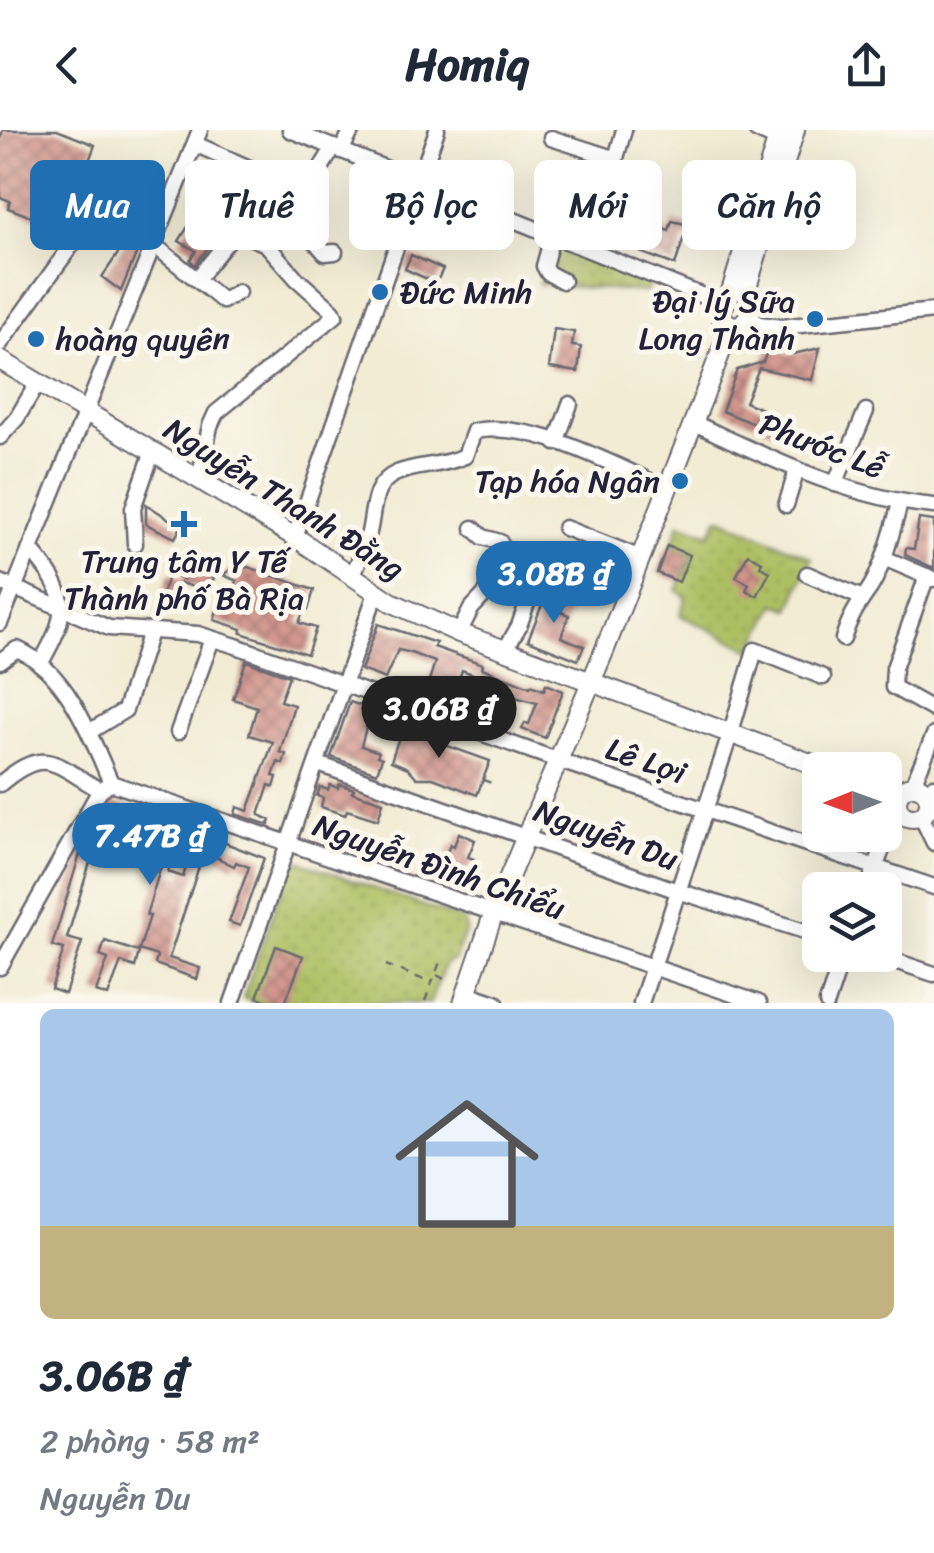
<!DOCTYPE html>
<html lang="vi">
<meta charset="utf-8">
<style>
:root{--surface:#fff;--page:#f6f6f7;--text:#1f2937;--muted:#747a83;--line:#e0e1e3;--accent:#1f6fb2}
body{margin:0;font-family:Sriracha,sans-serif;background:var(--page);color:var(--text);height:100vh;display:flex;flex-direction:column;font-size:38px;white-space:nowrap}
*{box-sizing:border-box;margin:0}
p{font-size:32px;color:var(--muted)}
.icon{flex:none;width:55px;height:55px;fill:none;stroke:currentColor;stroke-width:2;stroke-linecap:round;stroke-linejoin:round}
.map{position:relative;height:873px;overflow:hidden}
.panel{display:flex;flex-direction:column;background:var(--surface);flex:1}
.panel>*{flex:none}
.hud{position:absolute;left:30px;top:30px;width:875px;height:90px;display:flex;gap:20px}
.needle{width:65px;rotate:269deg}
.tools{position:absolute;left:802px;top:622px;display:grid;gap:20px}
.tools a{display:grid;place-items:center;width:100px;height:100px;border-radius:15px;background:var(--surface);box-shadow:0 10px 40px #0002;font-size:50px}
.price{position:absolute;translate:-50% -85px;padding:0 22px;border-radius:35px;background:var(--accent);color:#fff;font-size:32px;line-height:65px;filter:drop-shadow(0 2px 5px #0008)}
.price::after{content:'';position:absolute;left:50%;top:60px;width:30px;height:22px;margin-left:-15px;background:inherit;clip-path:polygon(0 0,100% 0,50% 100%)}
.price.on{background:#222;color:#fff}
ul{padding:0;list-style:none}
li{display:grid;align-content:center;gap:20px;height:530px;padding:0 40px}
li+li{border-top:2px solid var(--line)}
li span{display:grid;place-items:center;height:310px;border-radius:15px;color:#555}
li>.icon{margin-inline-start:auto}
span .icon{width:180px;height:180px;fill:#fffc;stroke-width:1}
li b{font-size:42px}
.tag{padding:0 35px;border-radius:15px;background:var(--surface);box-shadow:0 10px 40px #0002;font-size:35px;line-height:90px}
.tag.on{background:var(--accent);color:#fff}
header{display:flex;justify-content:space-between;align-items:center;height:130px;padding:0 40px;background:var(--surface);font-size:45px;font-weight:700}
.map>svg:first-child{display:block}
.grass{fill:url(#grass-dots);stroke:#68704f;stroke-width:2.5}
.building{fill:url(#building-cross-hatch)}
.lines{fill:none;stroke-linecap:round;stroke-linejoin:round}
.minor-casing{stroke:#6b6971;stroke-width:19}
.major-casing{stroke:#6b6971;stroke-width:22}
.path{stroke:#6b6971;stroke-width:2.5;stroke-dasharray:8 8;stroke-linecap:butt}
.minor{stroke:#fff;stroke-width:14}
.major{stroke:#fff;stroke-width:18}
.poi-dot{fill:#1f6fb2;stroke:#fbf7ec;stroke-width:4}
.labels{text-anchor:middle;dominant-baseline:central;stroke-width:10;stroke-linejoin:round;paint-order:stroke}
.poi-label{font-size:32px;fill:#22223b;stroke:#fbf7ec;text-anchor:start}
.street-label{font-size:32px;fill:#22223b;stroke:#fbf7ec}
</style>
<header><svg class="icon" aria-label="back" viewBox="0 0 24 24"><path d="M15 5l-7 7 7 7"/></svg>Homiq<svg class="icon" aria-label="share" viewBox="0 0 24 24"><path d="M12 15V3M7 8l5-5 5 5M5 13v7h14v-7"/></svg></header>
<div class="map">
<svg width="934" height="873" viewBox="0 0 934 873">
<defs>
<pattern id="grass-dots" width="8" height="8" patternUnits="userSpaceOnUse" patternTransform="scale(2.5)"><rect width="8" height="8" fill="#aebf63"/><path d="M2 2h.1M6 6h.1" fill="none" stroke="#95a457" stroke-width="1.8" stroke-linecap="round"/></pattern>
<pattern id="building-cross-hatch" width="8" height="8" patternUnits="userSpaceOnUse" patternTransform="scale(2.5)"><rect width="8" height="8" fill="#d1948b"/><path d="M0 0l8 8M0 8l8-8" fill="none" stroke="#a97873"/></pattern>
</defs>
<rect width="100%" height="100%" fill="#fbf7ec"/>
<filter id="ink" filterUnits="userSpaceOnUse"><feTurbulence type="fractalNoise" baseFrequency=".01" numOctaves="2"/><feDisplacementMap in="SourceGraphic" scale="20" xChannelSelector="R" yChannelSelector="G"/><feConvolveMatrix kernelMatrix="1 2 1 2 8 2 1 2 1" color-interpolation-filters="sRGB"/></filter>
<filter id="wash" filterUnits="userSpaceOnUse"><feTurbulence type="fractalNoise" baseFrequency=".0048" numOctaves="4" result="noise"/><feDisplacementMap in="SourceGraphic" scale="40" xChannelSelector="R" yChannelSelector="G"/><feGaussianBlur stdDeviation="2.25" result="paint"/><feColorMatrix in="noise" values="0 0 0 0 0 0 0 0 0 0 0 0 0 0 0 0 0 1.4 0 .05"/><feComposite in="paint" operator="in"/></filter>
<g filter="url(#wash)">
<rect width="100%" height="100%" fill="#f2ecd4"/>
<!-- grass -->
<g class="grass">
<polygon points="547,109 650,151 647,162 539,154"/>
<polygon points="719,387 812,428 790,479 776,474 752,520 680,485 686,467 677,460 693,424 672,416 680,393 710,404"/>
<polygon points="299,731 463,790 466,800 455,829 445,834 430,873 256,873 243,868 289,737"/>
</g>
<g id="blocks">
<!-- building -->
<g class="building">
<polygon points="3,0 57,0 95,15 63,99 8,78 10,71 0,67 0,8"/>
<polygon points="214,86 226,93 195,135 190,130 196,121 179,111 194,87 209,96"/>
<polygon points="672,91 735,105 732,116 715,111 714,116 684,107 675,135 640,122 649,94 669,101"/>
<polygon points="130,106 141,112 121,161 102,147"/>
<polygon points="411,125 443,139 436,153 405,139"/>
<polygon points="554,199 574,202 572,216 581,217 578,242 549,238"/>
<polygon points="820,218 812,250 759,238 745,272 786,289 780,304 722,281 737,240 763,232 768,219 793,224"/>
<polygon points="146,374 181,397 175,408 146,394"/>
<polygon points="919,389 934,391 934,438 905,425 906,418 914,419"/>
<polygon points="667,416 690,425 679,452 657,443"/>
<polygon points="748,424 762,432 760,436 770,442 757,466 746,460 749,454 736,447"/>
<polygon points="248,437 314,460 308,480 304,479 299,493 316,498 307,524 241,503 242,499 214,490 220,471 229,474 237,451 223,445 230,440"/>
<polygon points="186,438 214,447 209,462 181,453 175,472 161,467 169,444 183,449"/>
<polygon points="549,457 567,464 560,482 569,485 561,507 584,516 578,530 528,510"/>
<polygon points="378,494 436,513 434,517 483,534 482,538 530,557 531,555 544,560 546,554 563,561 545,608 522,599 525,593 529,594 537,573 505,564 507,561 494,556 483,585 471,580 484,548 462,540 452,569 426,560 435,532 408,522 398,520 385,549 361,540"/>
<polygon points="246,531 289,546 280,571 294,575 280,622 286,624 283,634 278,632 273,646 277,647 274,657 269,655 259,685 271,690 269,695 235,684 237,677 248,681 273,612 249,605 257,577 233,569"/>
<polygon points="350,572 371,579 361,616 379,622 377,626 382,628 377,643 331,627"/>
<polygon points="402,598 433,607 442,614 490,631 477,665 433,648 417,648 408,638 391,631"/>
<polygon points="339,654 354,659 352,662 383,672 378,690 347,680 345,685 321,677 323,668 317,666 320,657 328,660 330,655 338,658"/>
<polygon points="107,671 149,684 141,711 175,721 168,742 183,747 197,702 264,728 240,796 229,792 249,737 236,732 234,736 204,721 169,828 200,838 197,849 155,834 157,826 139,820 150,786 146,785 162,733 96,713 67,808 82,812 65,864 51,859 64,819 52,816 83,714 86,715 92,696 99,698"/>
<polygon points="459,703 475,710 468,727 474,729 469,741 462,738 456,754 441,749 447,735 443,733 450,714 454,716"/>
<polygon points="105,811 139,822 135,837 121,832 108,866 96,862 108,829 100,826"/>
<polygon points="276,816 303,826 285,873 272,873 257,867"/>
</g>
</g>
</g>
<g filter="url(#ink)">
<use href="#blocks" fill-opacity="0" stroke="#6b6971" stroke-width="2.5"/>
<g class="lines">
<!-- minor casing -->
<g class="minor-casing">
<g id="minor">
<polyline points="290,0 723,174"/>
<polyline points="756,0 776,9"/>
<polyline points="551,8 616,29"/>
<polyline points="195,14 256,41"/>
<polyline points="341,21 352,0"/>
<polyline points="608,56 624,0"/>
<polyline points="290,83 325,123 335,122"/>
<polyline points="553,104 544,136 548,143 563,151"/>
<polyline points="153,114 223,171 238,162"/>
<polyline points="266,114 300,72 334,17"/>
<polyline points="197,149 231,107 240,103 266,114 297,149 333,181 335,186 216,283 210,296 199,350"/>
<polyline points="749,188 759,194 781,197 934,181"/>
<polyline points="0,214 77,108"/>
<path d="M694,293c78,36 154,75 240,83"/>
<polyline points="0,307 17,288 38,252"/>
<polyline points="556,313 570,274"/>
<polyline points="835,354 866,281"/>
<polyline points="786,375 797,340"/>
<polyline points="565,398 641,428"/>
<polyline points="295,407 437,0"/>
<polyline points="135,414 133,378 153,321"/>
<path d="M30,419c39,45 41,62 10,115"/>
<polyline points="884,428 933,449"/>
<polyline points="807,444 860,467"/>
<path d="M352,446c5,-12 11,-23 15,-36 8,-24 2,-56 30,-67 21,-9 44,-6 68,-17l9,-25c61,-11 138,34 194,58"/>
<polyline points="927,446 894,538 893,557 934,580"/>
<polyline points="0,452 109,498 198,504 236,516 557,630 934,757"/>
<polyline points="0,493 200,0"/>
<polyline points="459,503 471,479 486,463 504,420 500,412 483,407 473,398"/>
<path d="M843,509c6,-20 13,-31 25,-48 14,-19 26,-65 32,-88"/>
<polyline points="505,520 519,496 541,433"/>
<path d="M0,531l17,-12c50,22 74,87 94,134"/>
<polyline points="89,602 125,580 150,502"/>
<polyline points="178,602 212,509"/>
<polyline points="318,634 678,761 820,806"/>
<path d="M0,654c46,-39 54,-20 100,6l11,-7 648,220"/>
<polyline points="918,657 916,647 934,605"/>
<polyline points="926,665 934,656"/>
<polyline points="921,686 934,713"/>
<polyline points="867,760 892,693 901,683"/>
<polyline points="877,825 934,844"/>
<polyline points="0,837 100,660"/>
<polyline points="467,863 496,873"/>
<polyline points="232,873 376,463"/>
<polyline points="641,873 731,602 755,520 823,547"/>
<polyline points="827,873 843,825"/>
</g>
</g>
<!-- major casing -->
<g class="major-casing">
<g id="major">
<polyline points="780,0 729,168 722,177 722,188 731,196 741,195 750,185 747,157 795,0"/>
<polyline points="0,230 295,407 391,472 459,503 829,640"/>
<circle cx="913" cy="672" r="16"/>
<polyline points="463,873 493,785 605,519 731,196"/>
</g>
</g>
<!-- path -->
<g class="path">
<polyline points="483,650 497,655"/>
<polyline points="386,835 432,853"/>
<polyline points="437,845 446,850"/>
<polyline points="425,871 440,832"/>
</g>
<!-- minor -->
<use href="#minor" class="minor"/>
<!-- major -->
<use href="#major" class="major"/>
</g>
</g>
<!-- markers -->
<g class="poi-dot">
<circle cx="380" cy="162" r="10"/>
<circle cx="815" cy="189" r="10"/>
<circle cx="36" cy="209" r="10"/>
<circle cx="680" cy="351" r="10"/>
<path d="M179 379h10v10h10v10h-10v10h-10v-10h-10v-10h10z"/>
</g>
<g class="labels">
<!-- poi labels -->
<g class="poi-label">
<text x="400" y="162">Đức Minh</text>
<text x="795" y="171" text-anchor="end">Đại lý Sữa<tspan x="795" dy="37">Long Thành</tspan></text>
<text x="56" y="209">hoàng quyên</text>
<text x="660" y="351" text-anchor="end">Tạp hóa Ngân</text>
<text x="184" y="431" text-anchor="middle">Trung tâm Y Tế<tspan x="184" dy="37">Thành phố Bà Rịa</tspan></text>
</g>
<!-- street labels -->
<g class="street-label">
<text transform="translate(822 316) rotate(21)">Phước Lễ</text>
<text transform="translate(284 369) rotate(32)">Nguyễn Thanh Đằng</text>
<text transform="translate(646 631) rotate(19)">Lê Lợi</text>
<text transform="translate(606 705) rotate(20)">Nguyễn Du</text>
<text transform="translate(439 737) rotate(19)">Nguyễn Đình Chiểu</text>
</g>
</g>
</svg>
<div class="tools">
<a><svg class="needle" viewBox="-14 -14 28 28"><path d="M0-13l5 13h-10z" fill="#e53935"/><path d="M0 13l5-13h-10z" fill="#747a83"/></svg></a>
<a><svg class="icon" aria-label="layers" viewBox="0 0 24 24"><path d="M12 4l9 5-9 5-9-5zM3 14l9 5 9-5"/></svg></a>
</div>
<b class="price" style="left:554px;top:496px">3.08B ₫</b>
<b class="price on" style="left:439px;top:631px">3.06B ₫</b>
<b class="price" style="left:150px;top:758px">7.47B ₫</b>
<div class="hud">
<a class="tag on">Mua</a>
<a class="tag">Thuê</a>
<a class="tag">Bộ lọc</a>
<a class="tag">Mới</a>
<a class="tag">Căn hộ</a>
</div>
</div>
<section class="panel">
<ul>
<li><span style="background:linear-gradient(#a9c7e8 70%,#c2b280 0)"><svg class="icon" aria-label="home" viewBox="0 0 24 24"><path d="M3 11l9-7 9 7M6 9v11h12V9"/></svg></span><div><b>3.06B ₫</b><p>2 phòng · 58 m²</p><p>Nguyễn Du</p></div></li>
</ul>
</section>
